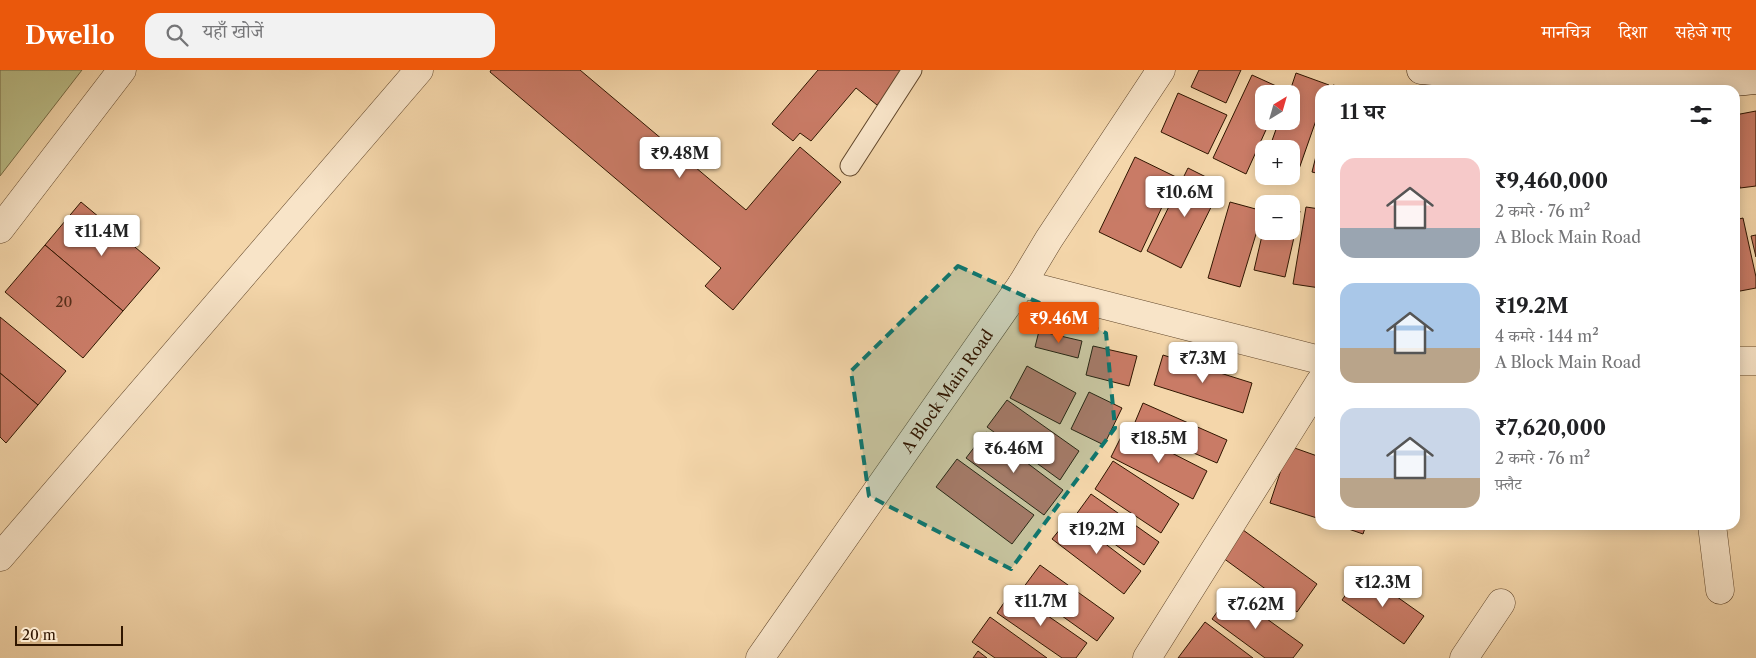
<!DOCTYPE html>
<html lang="hi">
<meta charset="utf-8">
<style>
:root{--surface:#fff;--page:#f2f2f2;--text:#202124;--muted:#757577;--accent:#ea580c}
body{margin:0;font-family:"Libre Caslon Text","Noto Serif Devanagari",serif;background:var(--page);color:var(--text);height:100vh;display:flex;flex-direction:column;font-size:19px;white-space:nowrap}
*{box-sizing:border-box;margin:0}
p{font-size:16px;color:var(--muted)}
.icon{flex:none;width:28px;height:28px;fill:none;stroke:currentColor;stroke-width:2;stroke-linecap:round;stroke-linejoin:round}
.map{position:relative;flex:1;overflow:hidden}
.panel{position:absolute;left:1315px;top:15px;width:425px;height:445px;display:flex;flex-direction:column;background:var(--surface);border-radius:15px;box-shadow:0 2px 12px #0003}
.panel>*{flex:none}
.needle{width:32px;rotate:37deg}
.tools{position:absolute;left:1255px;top:15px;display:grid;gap:10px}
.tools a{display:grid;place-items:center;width:45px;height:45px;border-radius:10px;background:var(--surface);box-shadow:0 2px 12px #0003;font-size:25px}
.scale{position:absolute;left:15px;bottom:12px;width:108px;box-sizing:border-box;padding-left:5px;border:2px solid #301600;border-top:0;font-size:14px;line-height:18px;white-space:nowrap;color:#301600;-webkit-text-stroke:4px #f8e4c8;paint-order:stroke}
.price{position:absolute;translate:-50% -42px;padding:0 11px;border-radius:5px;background:#fff;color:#222;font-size:16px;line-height:32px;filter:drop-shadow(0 1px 2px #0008)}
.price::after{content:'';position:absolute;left:50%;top:30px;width:15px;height:11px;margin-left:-8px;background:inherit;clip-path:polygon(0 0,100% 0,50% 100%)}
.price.on{background:var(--accent);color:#fff}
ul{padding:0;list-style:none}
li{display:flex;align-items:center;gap:15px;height:125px;padding:0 25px}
li span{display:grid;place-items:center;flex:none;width:140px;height:100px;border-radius:15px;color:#555}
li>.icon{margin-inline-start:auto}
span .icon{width:60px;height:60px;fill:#fffc;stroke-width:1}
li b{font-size:21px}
h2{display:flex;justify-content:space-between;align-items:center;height:60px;padding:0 25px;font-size:21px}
header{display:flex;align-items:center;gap:30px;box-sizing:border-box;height:70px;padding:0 25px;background:var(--accent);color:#fff}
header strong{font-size:24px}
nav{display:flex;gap:28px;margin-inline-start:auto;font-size:18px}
.search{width:350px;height:45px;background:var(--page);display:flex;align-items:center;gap:12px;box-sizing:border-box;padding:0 18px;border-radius:15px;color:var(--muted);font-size:19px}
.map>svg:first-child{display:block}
.green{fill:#bbbe88;stroke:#766a44}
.building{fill:#c97b66;stroke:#301600}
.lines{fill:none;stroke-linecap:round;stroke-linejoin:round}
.service-casing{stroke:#61462a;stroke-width:21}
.minor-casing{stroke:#61462a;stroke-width:29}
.tertiary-casing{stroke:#61462a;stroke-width:29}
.secondary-casing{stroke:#301600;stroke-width:29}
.service{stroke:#f8e4c8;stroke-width:19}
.minor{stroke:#f8e4c8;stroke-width:28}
.tertiary{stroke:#f8e4c8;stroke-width:28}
.secondary{stroke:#f8e4c8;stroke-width:28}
.marked{fill:#0f766e;fill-opacity:0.2;stroke:#0f766e;stroke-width:4;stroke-dasharray:10 6;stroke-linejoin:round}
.labels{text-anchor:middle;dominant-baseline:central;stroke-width:4.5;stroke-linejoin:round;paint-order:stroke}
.number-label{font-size:14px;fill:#562f1a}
.street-label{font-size:16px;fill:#301600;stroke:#f8e4c8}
</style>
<header>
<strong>Dwello</strong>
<div class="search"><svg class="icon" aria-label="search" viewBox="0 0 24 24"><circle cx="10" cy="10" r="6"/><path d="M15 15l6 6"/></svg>यहाँ खोजें</div>
<nav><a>मानचित्र</a><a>दिशा</a><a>सहेजे गए</a></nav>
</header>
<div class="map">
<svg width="1756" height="588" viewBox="0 0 1756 588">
<rect width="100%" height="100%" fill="#f4d6aa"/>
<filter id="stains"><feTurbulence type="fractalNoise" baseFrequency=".004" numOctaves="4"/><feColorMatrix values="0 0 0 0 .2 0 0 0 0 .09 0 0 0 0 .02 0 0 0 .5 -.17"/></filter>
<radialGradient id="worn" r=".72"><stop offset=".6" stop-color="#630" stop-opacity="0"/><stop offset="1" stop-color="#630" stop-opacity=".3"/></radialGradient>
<!-- green -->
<polygon class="green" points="0,0 82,0 0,106"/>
<!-- building -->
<g class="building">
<polygon points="491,0 580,0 746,140 800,77 841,112 733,240 705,216 721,198 490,2"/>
<polygon points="818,0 907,0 877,35 856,18 811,71 800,63 793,71 772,54"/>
<polygon points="1199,0 1241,0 1226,33 1191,17"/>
<polygon points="1296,3 1329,15 1327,20 1320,20 1320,39 1299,99 1291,96 1291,79 1269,79 1279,51 1291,51 1291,24 1289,24"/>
<polygon points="1252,5 1285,20 1283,24 1264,24 1264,51 1270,51 1246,104 1213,88"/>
<polygon points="1333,15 1353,20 1332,20"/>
<polygon points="1178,23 1227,45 1208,84 1161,62"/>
<polygon points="1756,41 1756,116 1740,118 1735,87 1735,45"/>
<polygon points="1320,70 1320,104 1312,102"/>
<polygon points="1135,87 1176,107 1141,182 1099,162"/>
<polygon points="1188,98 1222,115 1181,198 1147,181"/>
<polygon points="81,132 160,198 123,241 45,175"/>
<polygon points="1230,132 1263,141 1240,217 1208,208"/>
<polygon points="1306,137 1320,139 1320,218 1293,214"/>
<polygon points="1291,139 1300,141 1285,207 1254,200 1264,157 1264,161 1291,161"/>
<polygon points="1743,148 1756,207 1756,218 1735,222 1735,150"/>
<polygon points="1756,165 1756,187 1751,166"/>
<polygon points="45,175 123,241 83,288 5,222"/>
<polygon points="0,247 66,301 38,335 0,303"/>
<polygon points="1039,261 1082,271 1078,288 1035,277"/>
<polygon points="1093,276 1137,286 1129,316 1086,305"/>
<polygon points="1163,285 1252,313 1243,343 1154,315"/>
<polygon points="1027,296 1076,323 1060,354 1010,328"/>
<polygon points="0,303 38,335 6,373 0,367"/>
<polygon points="1089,322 1122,338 1104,375 1071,359"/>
<polygon points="1007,330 1079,381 1060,410 987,357"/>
<polygon points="1143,333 1227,370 1217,393 1133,357"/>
<polygon points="1125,359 1207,401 1193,429 1111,387"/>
<polygon points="986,362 1063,420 1044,445 966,388"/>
<polygon points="1289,376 1320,387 1320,449 1270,433"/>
<polygon points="957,389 1034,445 1012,474 936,417"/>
<polygon points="1113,391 1179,434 1161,463 1095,419"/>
<polygon points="1091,424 1159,472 1144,495 1075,446"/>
<polygon points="1070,447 1141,501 1124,524 1052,469"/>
<polygon points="1337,455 1366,455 1363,464"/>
<polygon points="1239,457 1317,514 1297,542 1219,485"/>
<polygon points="1040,495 1114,548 1097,571 1023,518"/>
<polygon points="1362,502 1424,546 1404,574 1342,530"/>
<polygon points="1012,521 1087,573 1076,588 1062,588 997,543"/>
<polygon points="1231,523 1303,575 1293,588 1265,588 1212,549"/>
<polygon points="990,547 1047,588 995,588 972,572"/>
<polygon points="1205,552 1253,588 1178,588"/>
<polygon points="978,581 987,588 973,588"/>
</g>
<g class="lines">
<!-- service casing -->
<g class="service-casing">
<polyline id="service" points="850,96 912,0"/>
</g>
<!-- minor casing -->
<g class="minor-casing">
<g id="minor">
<polyline points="0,159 122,0"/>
<polyline points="1022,214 1320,290"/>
<polyline points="1735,291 1756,291"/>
<polyline points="1712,455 1720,520"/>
<path id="s1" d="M760,588l262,-374 27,-45 112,-169"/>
<polyline points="1147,588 1320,312"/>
<polyline points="1464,588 1501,533"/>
</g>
</g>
<!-- tertiary casing -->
<g class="tertiary-casing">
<polyline id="tertiary" points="0,487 419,0"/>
</g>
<!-- secondary casing -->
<g class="secondary-casing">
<polyline id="secondary" points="1421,0 1574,13 1724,13 1756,10"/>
</g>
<!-- service -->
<use href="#service" class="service"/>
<!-- minor -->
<use href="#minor" class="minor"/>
<!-- tertiary -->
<use href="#tertiary" class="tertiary"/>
<!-- secondary -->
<use href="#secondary" class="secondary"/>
</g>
<!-- marked area -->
<path class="marked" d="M958,196l148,67 9,95 -104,141 -142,-73 -18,-125z"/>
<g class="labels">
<!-- number labels -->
<g class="number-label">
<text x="64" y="232">20</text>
</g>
<!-- street labels -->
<g class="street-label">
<text stroke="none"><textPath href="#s1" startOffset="326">A Block Main Road</textPath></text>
</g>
</g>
<rect width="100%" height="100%" filter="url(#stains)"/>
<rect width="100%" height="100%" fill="url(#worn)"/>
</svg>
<div class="tools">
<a><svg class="needle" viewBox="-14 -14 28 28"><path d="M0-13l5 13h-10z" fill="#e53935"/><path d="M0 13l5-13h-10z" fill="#757577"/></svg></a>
<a>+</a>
<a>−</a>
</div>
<div class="scale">20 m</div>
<b class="price" style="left:680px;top:109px">₹9.48M</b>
<b class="price" style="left:1185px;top:148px">₹10.6M</b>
<b class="price" style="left:102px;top:187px">₹11.4M</b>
<b class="price on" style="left:1059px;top:274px">₹9.46M</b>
<b class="price" style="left:1203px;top:314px">₹7.3M</b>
<b class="price" style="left:1159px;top:394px">₹18.5M</b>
<b class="price" style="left:1014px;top:404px">₹6.46M</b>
<b class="price" style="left:1097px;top:485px">₹19.2M</b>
<b class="price" style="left:1383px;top:538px">₹12.3M</b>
<b class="price" style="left:1041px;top:557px">₹11.7M</b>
<b class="price" style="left:1256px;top:560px">₹7.62M</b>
<section class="panel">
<h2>11 घर<svg class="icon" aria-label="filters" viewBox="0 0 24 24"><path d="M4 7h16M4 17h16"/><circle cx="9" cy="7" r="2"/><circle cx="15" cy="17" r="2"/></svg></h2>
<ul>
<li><span style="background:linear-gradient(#f6c9c9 70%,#9aa5b1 0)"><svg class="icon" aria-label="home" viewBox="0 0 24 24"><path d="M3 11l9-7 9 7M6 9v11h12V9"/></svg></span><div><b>₹9,460,000</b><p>2 कमरे · 76 m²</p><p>A Block Main Road</p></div></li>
<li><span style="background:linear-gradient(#a9c7e8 65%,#b9a48a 0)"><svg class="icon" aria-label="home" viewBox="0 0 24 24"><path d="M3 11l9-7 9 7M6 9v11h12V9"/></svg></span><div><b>₹19.2M</b><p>4 कमरे · 144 m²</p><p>A Block Main Road</p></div></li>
<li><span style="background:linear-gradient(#c9d6e8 70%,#b9a48a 0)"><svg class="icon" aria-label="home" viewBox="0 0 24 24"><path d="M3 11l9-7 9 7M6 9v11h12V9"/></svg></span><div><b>₹7,620,000</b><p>2 कमरे · 76 m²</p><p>फ़्लैट</p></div></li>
</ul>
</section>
</div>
